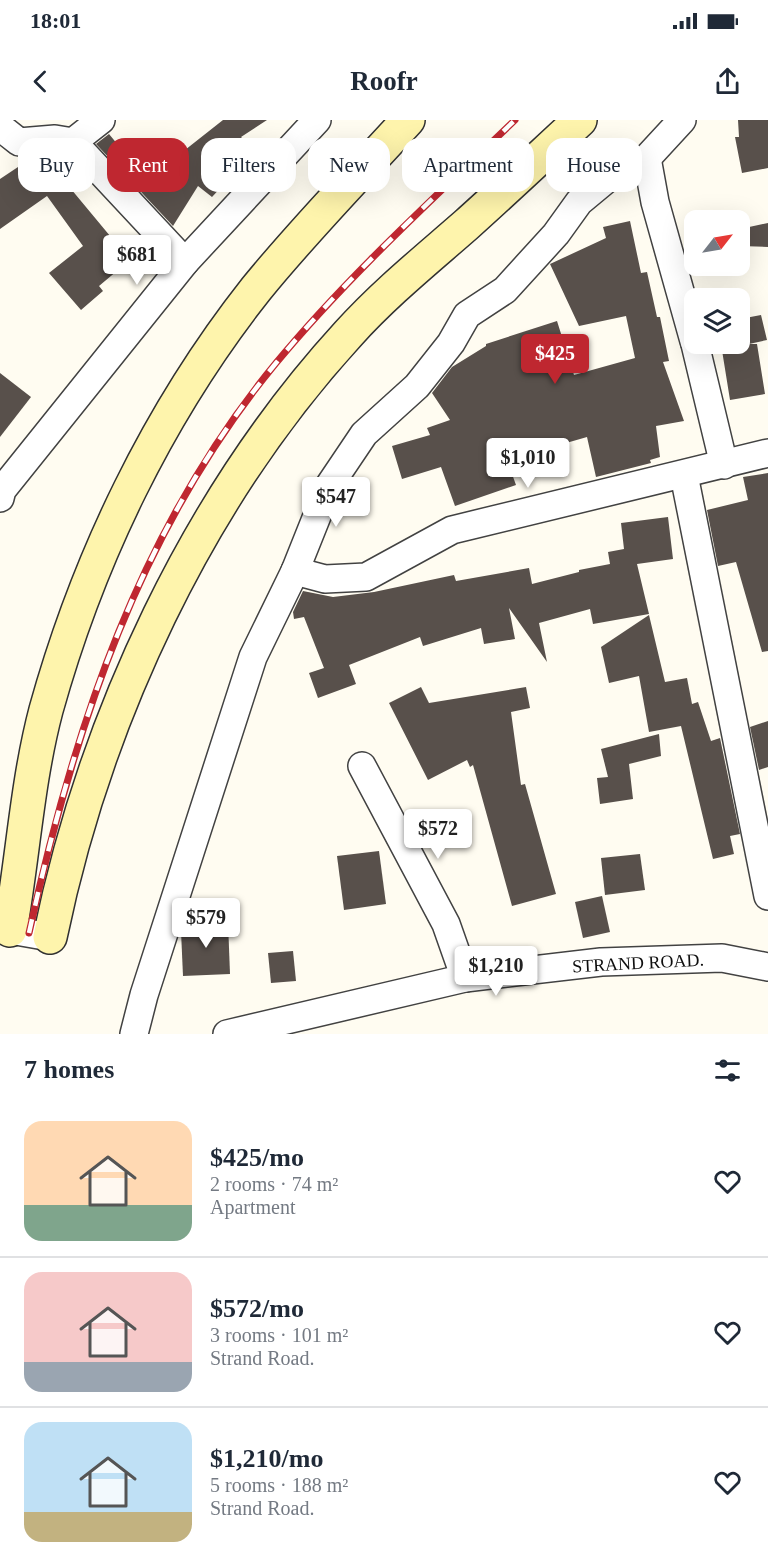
<!DOCTYPE html>
<meta charset="utf-8">
<style>
:root{--surface:#fff;--page:#f6f6f7;--text:#1f2937;--muted:#747a83;--line:#e0e1e3;--accent:#bf2730}
body{margin:0;font-family:"Times New Roman",serif;background:var(--page);color:var(--text);height:100vh;display:flex;flex-direction:column;font-size:22px;white-space:nowrap}
*{box-sizing:border-box;margin:0}
p{font-size:20px;color:var(--muted)}
.icon{flex:none;width:33px;height:33px;fill:none;stroke:currentColor;stroke-width:2;stroke-linecap:round;stroke-linejoin:round}
.map{position:relative;height:914px;overflow:hidden}
.panel{display:flex;flex-direction:column;background:var(--surface);flex:1}
.panel>*{flex:none}
.top-card{position:absolute;left:18px;top:18px;width:732px;height:54px;display:flex;gap:12px}
.needle{width:39px;rotate:59deg}
.fabs{position:absolute;left:684px;top:90px;display:grid;gap:12px}
.fabs a{display:grid;place-items:center;width:66px;height:66px;border-radius:12px;background:var(--surface);box-shadow:0 6px 24px #0002;font-size:30px}
.price{position:absolute;translate:-50% -51px;padding:0 14px;border-radius:6px;background:#fff;color:#222;font-size:20px;line-height:39px;filter:drop-shadow(0 2px 3px #0008)}
.price::after{content:'';position:absolute;left:50%;top:36px;width:18px;height:14px;margin-left:-9px;background:inherit;clip-path:polygon(0 0,100% 0,50% 100%)}
.price.on{background:var(--accent);color:#fff}
ul{padding:0;list-style:none}
li{display:flex;align-items:center;gap:18px;height:150px;padding:0 24px}
li+li{border-top:2px solid var(--line)}
li span{display:grid;place-items:center;flex:none;width:168px;height:120px;border-radius:18px;color:#555}
li>.icon{margin-inline-start:auto}
span .icon{width:72px;height:72px;fill:#fffc;stroke-width:1}
li b{font-size:26px}
h2{display:flex;justify-content:space-between;align-items:center;height:72px;padding:0 24px;font-size:26px}
.pill{padding:0 21px;border-radius:18px;background:var(--surface);box-shadow:0 6px 24px #0002;font-size:21px;line-height:54px}
.pill.on{background:var(--accent);color:#fff}
.status{display:flex;justify-content:space-between;align-items:center;height:42px;padding:0 30px;background:var(--surface);direction:ltr}
.status svg{height:16px;fill:currentColor}
header{display:flex;justify-content:space-between;align-items:center;height:78px;padding:0 24px;background:var(--surface);font-size:27px;font-weight:700}
.map>svg:first-child{display:block}
.building{fill:#58504b}
.lines{fill:none;stroke-linecap:round;stroke-linejoin:round}
.minor-casing{stroke:#424242;stroke-width:30}
.secondary-casing{stroke:#313131;stroke-width:36}
.minor{stroke:#fff;stroke-width:27}
.secondary{stroke:#fef4ac;stroke-width:33}
.rail-casing{stroke:#bf2730;stroke-width:7}
.rail{stroke:#fff;stroke-width:4.5;stroke-dasharray:14;stroke-linecap:butt}
.labels{text-anchor:middle;dominant-baseline:central;stroke-width:6;stroke-linejoin:round;paint-order:stroke}
.street-label{font-size:18px;fill:#0f0f0f;stroke:#fff}
</style>
<div class="status"><b>18:01</b><svg viewBox="0 0 49 12"><path d="M0 12V9h3v3zM5 12V6h3v6zM10 12V3h3v9zM15 12V0h3v12zM26 1h20v11H26zM47 4h2v5h-2z"/></svg></div>
<header><svg class="icon" aria-label="back" viewBox="0 0 24 24"><path d="M15 5l-7 7 7 7"/></svg>Roofr<svg class="icon" aria-label="share" viewBox="0 0 24 24"><path d="M12 15V3M7 8l5-5 5 5M5 13v7h14v-7"/></svg></header>
<div class="map">
<svg width="768" height="914" viewBox="0 0 768 914">
<rect width="100%" height="100%" fill="#fffcf1"/>
<!-- building -->
<g class="building">
<polygon points="223,0 267,0 241,17 260,37 244,53 239,48 212,77 198,66 173,106 96,24 109,14 142,54 145,50 152,56"/>
<polygon points="738,0 768,0 768,48 742,53 735,17 739,17"/>
<polygon points="44,36 69,70 71,69 130,140 99,166 103,171 81,190 49,153 83,126 47,76 0,109 0,59 33,37"/>
<polygon points="630,101 641,153 647,152 657,197 660,197 669,241 663,242 684,301 656,306 660,337 650,340 651,343 596,357 587,317 507,340 516,365 455,386 441,347 402,359 392,326 430,315 427,308 450,300 432,273 452,247 486,226 486,224 557,201 574,255 635,238 626,196 579,206 550,144 606,118 603,107"/>
<polygon points="768,103 768,127 740,126 740,109"/>
<polygon points="761,195 767,220 749,224 757,224 765,274 730,280 721,224 740,224 740,199"/>
<polygon points="0,253 31,277 0,317"/>
<polygon points="768,353 768,531 762,532 736,442 718,446 707,390 748,380 743,357"/>
<polygon points="668,397 673,439 637,444 649,494 593,504 590,489 539,503 547,542 509,488 515,519 484,524 481,508 423,526 420,517 349,545 356,564 318,578 309,553 324,548 304,497 294,499 293,492 303,471 333,477 374,472 454,455 456,461 529,448 532,464 579,452 579,450 610,444 608,432 624,429 621,403"/>
<polygon points="649,495 665,562 687,558 692,584 698,582 711,621 720,618 740,714 730,716 734,734 713,739 681,606 649,612 639,556 609,563 601,527"/>
<polygon points="421,567 429,583 526,567 530,588 511,592 521,665 525,664 556,774 512,786 473,645 470,647 467,640 428,660 389,583"/>
<polygon points="768,601 768,647 759,650 750,607"/>
<polygon points="659,614 661,636 629,644 633,679 600,684 597,658 608,657 601,629"/>
<polygon points="379,731 386,784 344,790 337,736"/>
<polygon points="640,734 645,770 605,775 601,738"/>
<polygon points="602,776 610,812 583,818 575,782"/>
<polygon points="228,802 230,854 183,856 181,811 184,804"/>
<polygon points="293,831 296,861 271,863 268,833"/>
</g>
<g class="lines">
<!-- minor casing -->
<g class="minor-casing">
<g id="minor">
<polyline points="0,7 19,22 55,19 73,22 185,142"/>
<polyline points="73,22 101,0"/>
<polyline points="647,38 655,82 694,221"/>
<polyline points="695,224 724,345"/>
<polyline points="684,355 768,776"/>
<polyline points="0,378 2,370 185,142 317,0"/>
<polyline points="295,451 325,459 366,457 452,410 768,333"/>
<polyline points="362,646 446,804 465,858"/>
<polyline points="10,810 50,817"/>
<polyline points="134,914 144,875 253,537 295,451 329,366 364,314 417,266 451,223 467,195 505,170 556,114 579,82 620,48 647,38 682,0"/>
<polyline points="227,914 465,858 601,842 722,838 768,847"/>
</g>
</g>
<!-- secondary casing -->
<g class="secondary-casing">
<g id="secondary">
<path d="M10,810c13,-73 17,-148 36,-220 42,-151 112,-297 210,-421 47,-58 101,-113 152,-169"/>
<path d="M50,817c45,-218 147,-438 298,-603 36,-40 78,-74 118,-109 39,-35 76,-70 114,-105"/>
</g>
</g>
<!-- minor -->
<use href="#minor" class="minor"/>
<!-- secondary -->
<use href="#secondary" class="secondary"/>
<!-- rail casing -->
<g class="rail-casing">
<path id="rail" d="M29,813c45,-206 111,-405 247,-570 73,-88 157,-164 239,-243"/>
</g>
<!-- rail -->
<use href="#rail" class="rail"/>
</g>
<g class="labels">
<!-- street labels -->
<g class="street-label">
<text transform="translate(638 843) rotate(-3)">STRAND ROAD.</text>
</g>
</g>
</svg>
<div class="fabs">
<a><svg class="needle" viewBox="-14 -14 28 28"><path d="M0-13l5 13h-10z" fill="#e53935"/><path d="M0 13l5-13h-10z" fill="#747a83"/></svg></a>
<a><svg class="icon" aria-label="layers" viewBox="0 0 24 24"><path d="M12 4l9 5-9 5-9-5zM3 14l9 5 9-5"/></svg></a>
</div>
<b class="price" style="left:137px;top:166px">$681</b>
<b class="price on" style="left:555px;top:265px">$425</b>
<b class="price" style="left:528px;top:369px">$1,010</b>
<b class="price" style="left:336px;top:408px">$547</b>
<b class="price" style="left:438px;top:740px">$572</b>
<b class="price" style="left:206px;top:829px">$579</b>
<b class="price" style="left:496px;top:877px">$1,210</b>
<div class="top-card">
<a class="pill">Buy</a>
<a class="pill on">Rent</a>
<a class="pill">Filters</a>
<a class="pill">New</a>
<a class="pill">Apartment</a>
<a class="pill">House</a>
</div>
</div>
<section class="panel">
<h2>7 homes<svg class="icon" aria-label="filters" viewBox="0 0 24 24"><path d="M4 7h16M4 17h16"/><circle cx="9" cy="7" r="2"/><circle cx="15" cy="17" r="2"/></svg></h2>
<ul>
<li><span style="background:linear-gradient(#ffd9b3 70%,#7fa58c 0)"><svg class="icon" aria-label="home" viewBox="0 0 24 24"><path d="M3 11l9-7 9 7M6 9v11h12V9"/></svg></span><div><b>$425/mo</b><p>2 rooms · 74 m²</p><p>Apartment</p></div><svg class="icon" aria-label="heart" viewBox="0 0 24 24"><path d="M12 20l-8-8c-3-5 5-10 8-4 3-6 11-1 8 4z"/></svg></li>
<li><span style="background:linear-gradient(#f6c9c9 75%,#9aa5b1 0)"><svg class="icon" aria-label="home" viewBox="0 0 24 24"><path d="M3 11l9-7 9 7M6 9v11h12V9"/></svg></span><div><b>$572/mo</b><p>3 rooms · 101 m²</p><p>Strand Road.</p></div><svg class="icon" aria-label="heart" viewBox="0 0 24 24"><path d="M12 20l-8-8c-3-5 5-10 8-4 3-6 11-1 8 4z"/></svg></li>
<li><span style="background:linear-gradient(#bfe0f5 75%,#c2b280 0)"><svg class="icon" aria-label="home" viewBox="0 0 24 24"><path d="M3 11l9-7 9 7M6 9v11h12V9"/></svg></span><div><b>$1,210/mo</b><p>5 rooms · 188 m²</p><p>Strand Road.</p></div><svg class="icon" aria-label="heart" viewBox="0 0 24 24"><path d="M12 20l-8-8c-3-5 5-10 8-4 3-6 11-1 8 4z"/></svg></li>
</ul>
</section>
